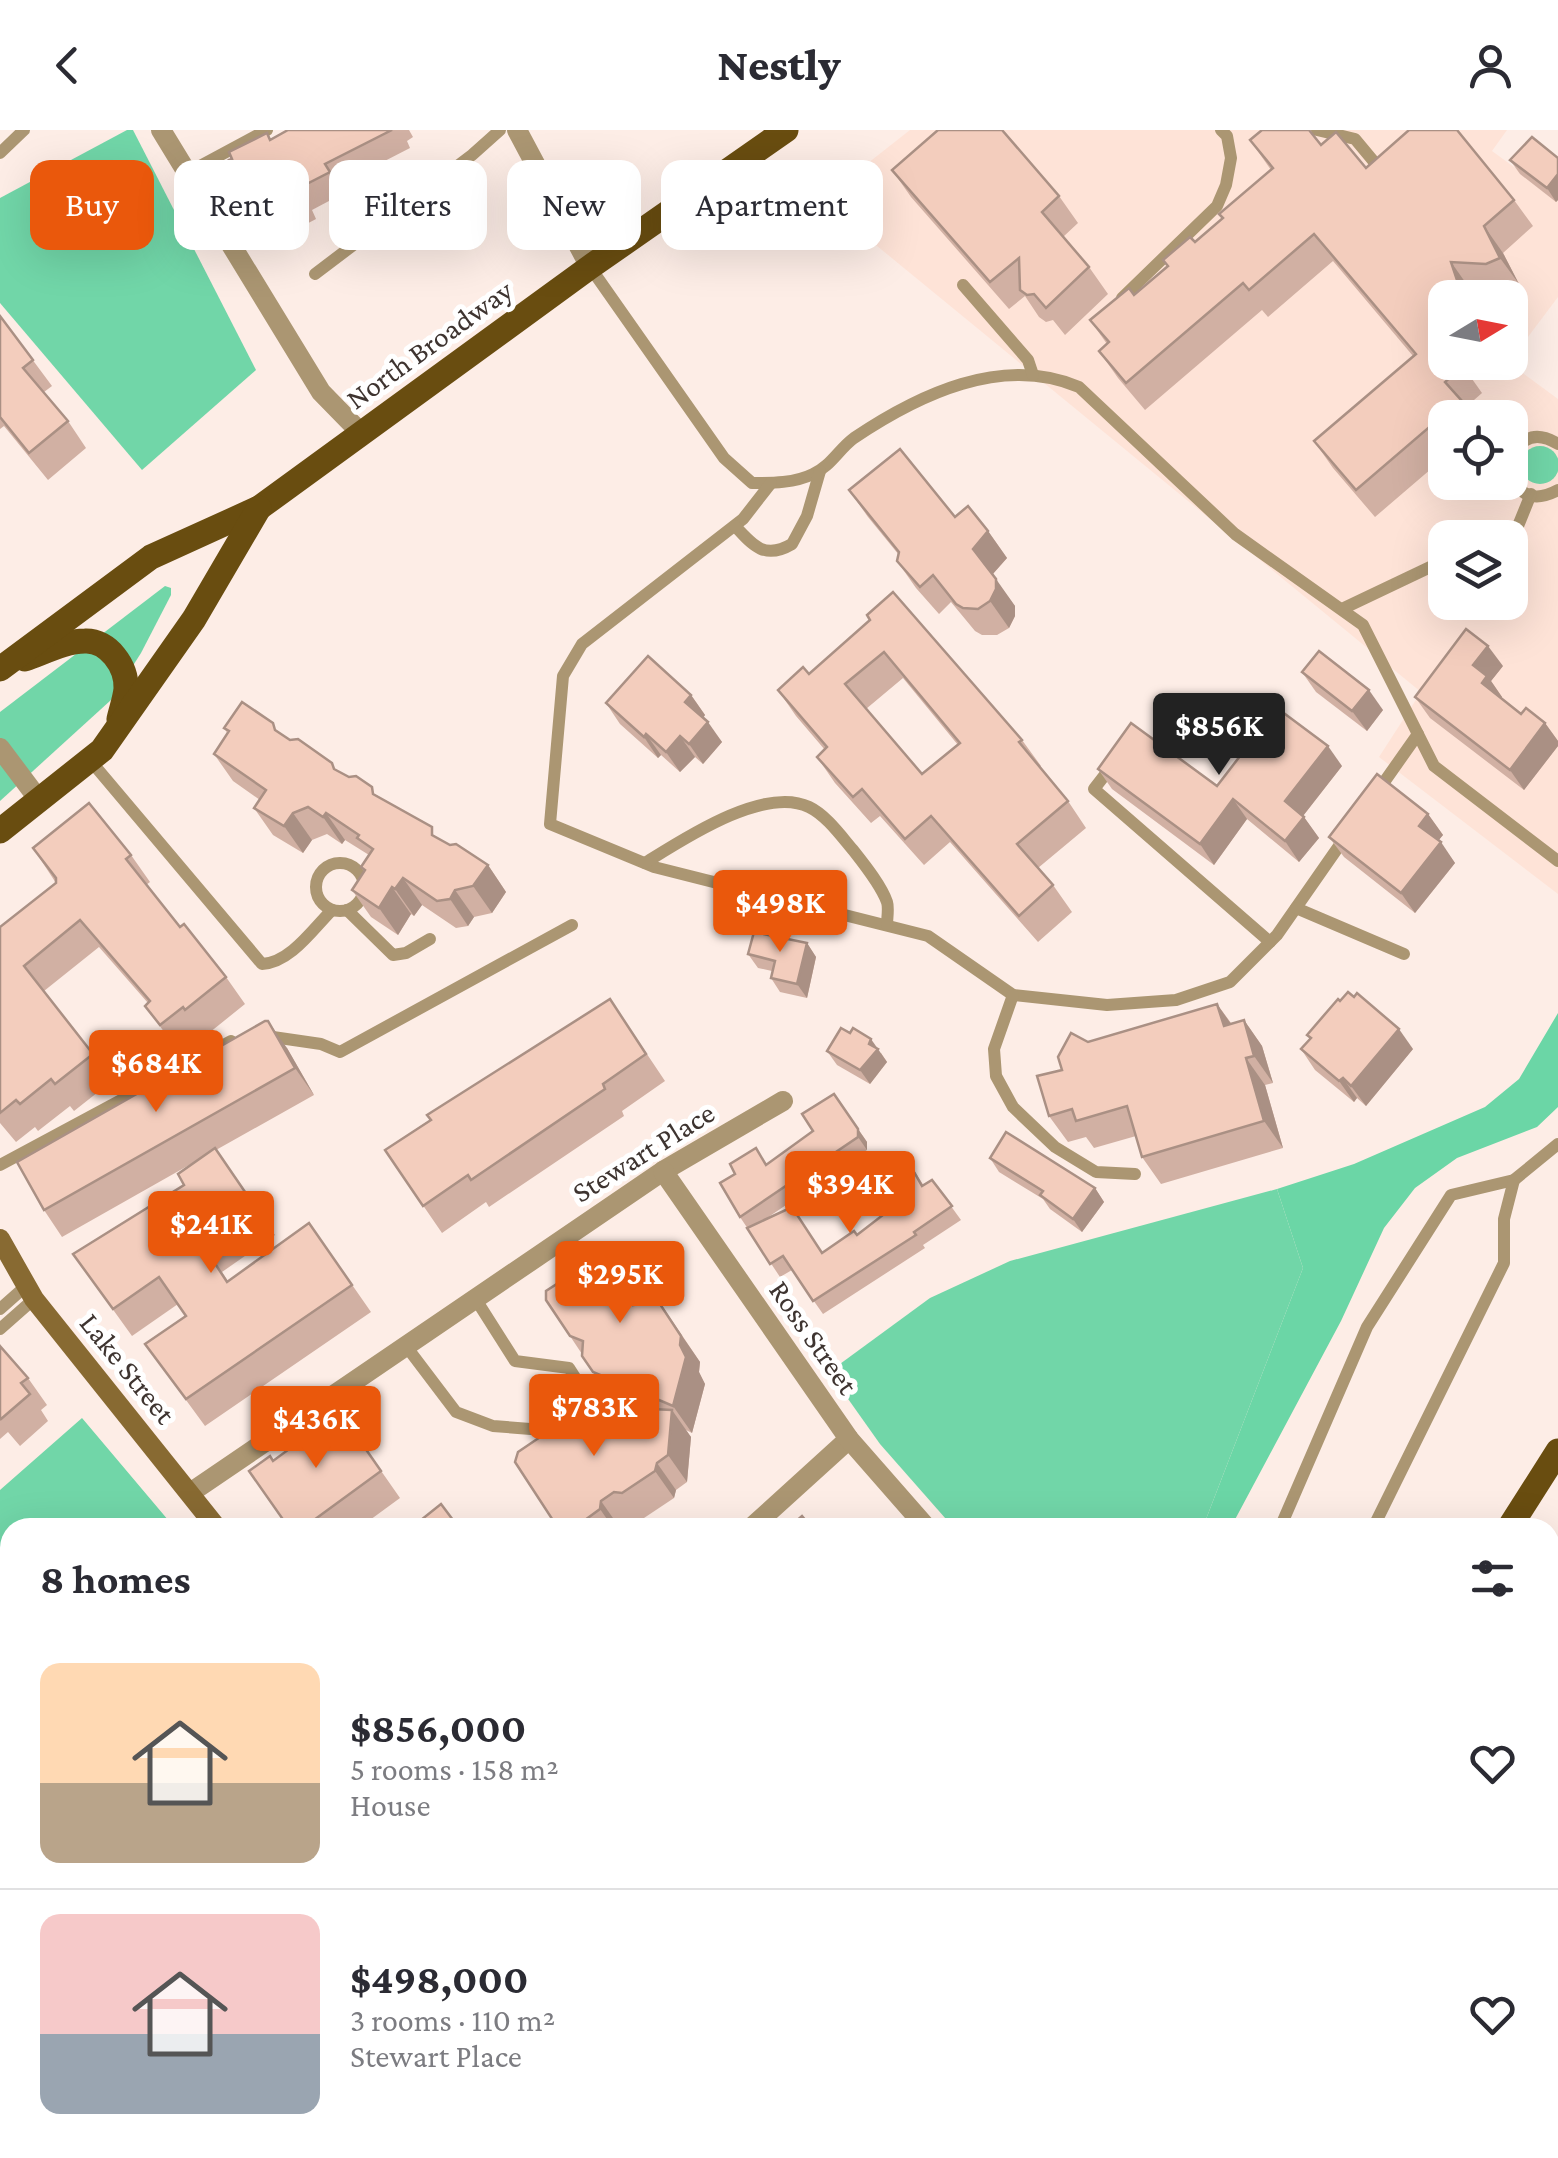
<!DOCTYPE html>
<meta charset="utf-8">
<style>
:root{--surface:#fff;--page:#f2f2f3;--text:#2b2b33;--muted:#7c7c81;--line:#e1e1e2;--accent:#ea580c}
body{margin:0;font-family:"Crimson Pro",serif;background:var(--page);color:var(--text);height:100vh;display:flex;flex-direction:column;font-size:38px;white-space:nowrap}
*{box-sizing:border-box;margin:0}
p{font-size:32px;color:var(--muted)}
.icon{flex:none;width:55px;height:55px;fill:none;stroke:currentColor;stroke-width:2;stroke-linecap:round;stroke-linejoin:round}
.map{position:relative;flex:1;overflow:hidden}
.drawer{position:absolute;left:0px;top:1388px;width:1560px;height:642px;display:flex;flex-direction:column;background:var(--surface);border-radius:30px 30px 0 0;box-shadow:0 10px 40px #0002}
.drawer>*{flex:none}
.guide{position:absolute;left:30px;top:30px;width:1000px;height:90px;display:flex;gap:20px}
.needle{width:65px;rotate:80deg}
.fabs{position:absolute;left:1428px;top:150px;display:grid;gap:20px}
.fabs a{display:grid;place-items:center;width:100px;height:100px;border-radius:20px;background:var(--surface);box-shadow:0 10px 40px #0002;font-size:50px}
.price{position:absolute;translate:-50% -85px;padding:0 22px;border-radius:10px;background:var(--accent);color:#fff;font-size:32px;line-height:65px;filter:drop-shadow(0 2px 5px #0008)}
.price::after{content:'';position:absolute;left:50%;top:60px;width:30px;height:22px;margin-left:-15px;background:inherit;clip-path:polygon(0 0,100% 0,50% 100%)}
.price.selected{background:#222;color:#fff}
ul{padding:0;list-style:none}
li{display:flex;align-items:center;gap:30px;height:250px;padding:0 40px}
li+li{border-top:2px solid var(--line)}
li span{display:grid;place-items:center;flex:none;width:280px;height:200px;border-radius:20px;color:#555}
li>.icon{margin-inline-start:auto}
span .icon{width:120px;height:120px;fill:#fffc;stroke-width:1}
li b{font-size:42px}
h2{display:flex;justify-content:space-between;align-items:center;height:120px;padding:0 40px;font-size:42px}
.tag{padding:0 35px;border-radius:20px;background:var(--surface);box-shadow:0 10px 40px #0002;font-size:35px;line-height:90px}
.tag.selected{background:var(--accent);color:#fff}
header{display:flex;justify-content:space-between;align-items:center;height:130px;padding:0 40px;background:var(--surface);font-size:45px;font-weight:800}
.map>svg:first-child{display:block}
.built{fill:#fee3d7;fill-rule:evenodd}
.green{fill:#71d6a8}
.forest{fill:#6bd6a6}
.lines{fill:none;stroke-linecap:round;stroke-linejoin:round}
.service{stroke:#ab9672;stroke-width:12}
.minor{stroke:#ab9672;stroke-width:20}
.tertiary{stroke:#ab9672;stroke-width:20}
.secondary{stroke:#886a32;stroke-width:20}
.primary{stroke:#694d10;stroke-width:25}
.motorway{stroke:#4d3500;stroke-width:30}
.wall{fill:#d1b0a3;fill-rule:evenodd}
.shaded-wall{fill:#aa9084}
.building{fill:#f3cdbd;stroke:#aa9084;stroke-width:2.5;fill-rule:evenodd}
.labels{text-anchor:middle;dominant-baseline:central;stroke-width:10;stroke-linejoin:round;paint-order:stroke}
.street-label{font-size:30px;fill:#3e3430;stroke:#fff}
</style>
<header><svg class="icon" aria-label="back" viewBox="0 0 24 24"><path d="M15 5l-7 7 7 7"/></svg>Nestly<svg class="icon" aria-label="person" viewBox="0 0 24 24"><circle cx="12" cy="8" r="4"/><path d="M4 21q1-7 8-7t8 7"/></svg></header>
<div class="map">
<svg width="1558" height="2028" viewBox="0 0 1558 2028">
<rect width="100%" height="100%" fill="#fdede6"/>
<!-- built -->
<path class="built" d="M910,0h597l-15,21 66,48v98l-48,64v-63h-65v64l64,1 49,36v495l-179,-137 42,-65 -600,-492zM1445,288h65v64h-65zM1445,408h65v64h-65z"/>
<!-- green -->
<g class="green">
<polygon points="127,0 133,0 256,240 142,340 0,173 0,68"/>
<circle cx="1540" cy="335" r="19"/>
<polygon points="165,456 171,458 171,465 141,523 111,570 0,671 0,582"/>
<polygon points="1277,1059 1303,1138 1203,1397 953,1397 880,1314 829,1242 930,1168 1010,1131"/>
<polygon points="82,1288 174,1397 10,1398 10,1894 0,1904 0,1360"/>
</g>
<!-- forest -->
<polygon class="forest" points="1558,883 1558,977 1537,997 1457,1028 1415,1058 1384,1098 1341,1191 1231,1397 1203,1397 1303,1138 1277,1059 1354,1034 1485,977 1519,949"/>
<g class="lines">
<!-- service -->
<g class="service">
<polyline points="1317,0 1355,9 1375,33"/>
<polyline points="0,23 24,0"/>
<polyline points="187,43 267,0"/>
<path d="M590,137l134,191 28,25c20,0 43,0 61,-9 17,-7 26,-25 41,-36 64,-43 148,-84 225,-51l156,147 128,91 71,141 124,95"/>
<polyline points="315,144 472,25 500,0"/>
<polyline points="963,155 1028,230 1033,245"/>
<polyline points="1122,168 1217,76 1226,55 1231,28 1227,6 1221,0"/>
<path d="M1558,314c-58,-36 -63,80 0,46"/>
<polyline points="771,353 743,389 582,514 563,546 550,694 654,737 928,806 1013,865 1107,875 1176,870 1230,852 1277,805 1346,706"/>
<path d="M735,396c18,20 30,34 57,18l15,-28 13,-45"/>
<polyline points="1493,408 1518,396 1531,364"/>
<polyline points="1342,479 1445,430"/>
<path d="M89,629l173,205c28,-1 51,-35 70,-54"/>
<polyline points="1114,633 1094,659 1270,812"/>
<polyline points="1375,665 1418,604"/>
<path d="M645,733c37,-23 119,-78 164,-56 17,8 32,29 44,43 11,14 28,35 34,52 2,6 0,16 0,23"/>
<circle cx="340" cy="757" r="24"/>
<polyline points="1296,778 1404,824"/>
<polyline points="347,780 393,825 406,823 430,809"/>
<polyline points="1013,865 994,919 996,946 1013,977 1055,1017 1096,1042 1135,1044"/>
<polyline points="266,906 321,914 340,922 572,795"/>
<polyline points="0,1035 231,911"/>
<polyline points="0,1179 26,1156"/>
<polyline points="0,1199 34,1169"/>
<polyline points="406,1216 456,1282 493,1296 556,1301 580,1291 583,1260 569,1238 515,1231 475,1168"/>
<polyline points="1280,1398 1367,1197 1451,1065 1514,1050 1558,1014"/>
<polyline points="1373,1398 1504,1133 1504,1089 1514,1050"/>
<polyline points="0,1978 10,1987"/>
<polyline points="17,2020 20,2028"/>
<polyline points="513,2020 520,2028"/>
<polyline points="961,2020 969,2028"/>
<polyline points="79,2028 82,2020"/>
</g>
<!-- minor -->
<g class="minor">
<polyline points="161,0 321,262 361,303"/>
<polyline points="517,0 590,137"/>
<polyline points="190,1363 663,1041 783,971"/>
<polyline points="751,1398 849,1309"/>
<polyline points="0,1939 10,1929"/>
<polyline points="419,2028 428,2020"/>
</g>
<!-- tertiary -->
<g class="tertiary">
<polyline points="0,618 39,670"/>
<polyline points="663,1041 849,1309 927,1398"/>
<polyline points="1550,1820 1558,1803"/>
<polyline points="984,2028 993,2020"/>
<polyline points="1464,2028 1467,2020"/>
</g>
<!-- secondary -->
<g class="secondary">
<polyline points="0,1109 34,1169 217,1398"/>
<polyline points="729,2020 736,2028"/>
</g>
<!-- primary -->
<g class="primary">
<path d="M25,529c18,-6 40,-18 60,-18 23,-1 42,25 41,48 -1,10 -5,21 -7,30"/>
<polyline points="0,539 151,427 259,378 590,137 786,0"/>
<polyline points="0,701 102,620 194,489 259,378"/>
<polyline points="1509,1398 1558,1321"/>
<polyline points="1256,2028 1258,2020"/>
</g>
<!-- motorway -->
<g class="motorway">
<polyline points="1550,1484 1558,1472"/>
<polyline points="1550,1600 1558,1586"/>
<polyline points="1550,1726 1558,1711"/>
<polyline points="1284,2028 1286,2020"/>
<polyline points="1353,2028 1356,2020"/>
<polyline points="1420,2028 1423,2020"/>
</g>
</g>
<!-- wall -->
<g class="wall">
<polygon points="288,0 409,0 413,7 407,11 410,18 340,54 344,63 312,80 316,89 278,109 272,101 270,102 255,82 267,3 271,9"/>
<polygon points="1250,10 1321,15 1366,38 1514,70 1533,96 1503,123 1519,154 1505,161 1470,159 1473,168 1445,168 1445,232 1460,232 1482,263 1466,277 1473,288 1445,288 1445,327 1375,387 1333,338 1314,311 1413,226 1333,131 1268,187 1262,180 1145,280 1118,248 1099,221 1107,214 1090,190 1134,165 1168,137 1163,130 1195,112 1223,88 1271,40"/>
<polygon points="1558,28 1558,70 1556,72 1520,44 1510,30"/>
<polygon points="892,40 1059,66 1078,93 1063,107 1089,137 1108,164 1065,205 1053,190 1046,192 1039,187 1025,166 1009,179 911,67"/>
<polygon points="0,186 52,256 44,262 68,291 86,318 48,350 4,296 0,299"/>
<polygon points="849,360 955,387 988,401 1007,428 992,445 1015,476 1015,486 1009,498 997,505 982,505 975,501 951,472 939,484 916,458 897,431 899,425 868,387"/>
<path d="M870,490l152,120 19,26 -1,1 28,34 18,27 -48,40 15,17 19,27 -34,30 -88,-100 -26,23 -44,-49 -9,7 -36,-40 -18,-26 8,-7 -29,-34 -18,-26 31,-16zM903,548l55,67 -36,29 -56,-65z"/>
<polygon points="1503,536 1491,551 1502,567 1501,568 1521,584 1545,593 1558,611 1558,616 1524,660 1430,588 1415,567"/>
<polygon points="1302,542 1383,580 1367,601 1316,562"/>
<polygon points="691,565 705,585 703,588 722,612 703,634 695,627 680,642 661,625 658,628 620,594 606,573"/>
<polygon points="224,598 281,604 441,710 488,735 506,762 492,783 474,787 468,796 456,798 422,775 414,786 411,784 398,805 371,787 352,760 364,742 361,737 369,725 345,710 342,714 327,704 312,710 303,723 273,705 254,678 260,670 233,651 214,624 228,604"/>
<polygon points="1342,636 1303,686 1319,708 1299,732 1247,689 1214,735 1112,659 1098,639 1217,656"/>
<polygon points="1428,684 1443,705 1438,710 1455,733 1415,783 1344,727 1329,707"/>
<polygon points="33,718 131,725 150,752 146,755 180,797 226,847 245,874 204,907 201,904 179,922 145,876 148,873 99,817 44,861 93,924 112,951 74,981 70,976 38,1001 35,997 16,1012 0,993 0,797 56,753"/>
<polygon points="807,813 816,827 807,868 780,862 771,848 772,841 758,838 748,824"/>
<polygon points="610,869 665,951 622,981 624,986 489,1077 486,1072 442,1103 385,1020"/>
<polygon points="1217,874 1231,893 1244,890 1262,916 1273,953 1265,955 1283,1018 1161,1054 1142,1027 1136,1006 1094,1018 1086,1007 1068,1012 1049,986 1062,940 1088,912"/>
<polygon points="1307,905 1413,919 1366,976 1357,968 1354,972 1315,940 1301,919 1310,909"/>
<polygon points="287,918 314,965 216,1020 275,1105 222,1142 228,1151 309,1093 371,1182 205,1296 145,1214 186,1186 178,1174 132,1206 73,1124 184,1055 198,1030 62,1107 44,1080"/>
<polygon points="827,921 881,923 887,932 870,954 837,935"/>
<polygon points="834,964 867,1012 867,1020 764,1090 822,1123 857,1105 905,1068 905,1026 924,1056 932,1050 961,1090 923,1115 925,1118 823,1184 792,1140 780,1147 740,1087 813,1001"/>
<polygon points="990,1028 1095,1058 1104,1072 1082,1102 1050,1079 1043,1069 999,1042"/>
<polygon points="638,1140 700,1232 699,1242 705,1254 692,1303 686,1300 691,1307 687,1352 676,1360 674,1368 641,1390 633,1389 621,1398 558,1398 635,1278 612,1269 582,1226 582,1224 546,1170"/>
<polygon points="0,1216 28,1248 47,1275 41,1280 48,1291 20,1316 8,1302 0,1309"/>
<polygon points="335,1275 400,1368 359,1398 289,1398 273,1331 315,1300"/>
<polygon points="148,2020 317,2020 309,2028 139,2028"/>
<polygon points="825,2020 912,2020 917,2028 816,2028"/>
<polygon points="1034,2020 1133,2020 1134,2022 1127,2028 1025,2028"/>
</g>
<!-- shaded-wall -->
<g class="shaded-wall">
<polygon points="1558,44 1558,70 1556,72 1547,58"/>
<polygon points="1484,96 1503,123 1519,154 1500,128"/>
<polygon points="1451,132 1470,159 1473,168 1466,168 1460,159"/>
<polygon points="988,401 1007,428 991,446 973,419"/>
<polygon points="996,449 1015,476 1015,486 1009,498 990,471"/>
<polygon points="1488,516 1503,536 1491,551 1502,567 1496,574 1482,553 1473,535"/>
<polygon points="1369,560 1383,580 1367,601 1352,581"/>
<polygon points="691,565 705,585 700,592 685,572"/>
<polygon points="708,592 722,612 703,634 689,614"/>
<polygon points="1545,593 1558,611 1558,616 1524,660 1510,640"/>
<polygon points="646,604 661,625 658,628 644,607"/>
<polygon points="680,606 695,627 680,642 666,622"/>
<polygon points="1328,616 1342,636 1299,691 1285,671"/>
<polygon points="1233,669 1247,689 1214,735 1200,714"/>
<polygon points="293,683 312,710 303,723 284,696"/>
<polygon points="326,683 345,710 342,714 323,687"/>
<polygon points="1428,684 1443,705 1434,716 1419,696"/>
<polygon points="1304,687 1319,708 1299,732 1285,711"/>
<polygon points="1441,712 1455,733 1415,783 1401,763"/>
<polygon points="488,735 506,762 492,783 473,756"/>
<polygon points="403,748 422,775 414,786 395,759"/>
<polygon points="392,757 411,784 398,805 379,778"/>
<polygon points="455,760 474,787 468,796 450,769"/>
<polygon points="807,813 816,827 807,868 797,854"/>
<polygon points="1217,874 1236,901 1224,896"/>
<polygon points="1244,890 1262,916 1273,953 1254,926"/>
<polygon points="268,891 287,918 314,965 295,938"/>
<polygon points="1399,899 1413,919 1366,976 1351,956"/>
<polygon points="871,909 887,932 870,954 860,940"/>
<polygon points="1246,928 1265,955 1283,1018 1264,991"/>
<polygon points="1343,948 1357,968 1354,972 1339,951"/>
<polygon points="858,999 867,1012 867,1020 858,1007"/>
<polygon points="1095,1058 1104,1072 1082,1102 1073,1089"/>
<polygon points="620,1113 638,1140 662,1178 634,1175"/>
<polygon points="658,1171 700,1232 699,1242 705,1254 692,1303 673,1276"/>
<polygon points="672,1280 691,1307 687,1352 668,1325"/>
<polygon points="657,1333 676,1360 674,1368 655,1341"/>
<polygon points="601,1371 620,1398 613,1398 600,1379"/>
</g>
<!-- building -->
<g class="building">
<polygon points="288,0 392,0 325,34 330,42 297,59 302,69 263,88 259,80 255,82 229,30 232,29 229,22 267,3 270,10"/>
<polygon points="938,0 1002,0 1059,66 1042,82 1089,137 1046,178 1034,164 1027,165 1020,160 1019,128 990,152 892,40"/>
<polygon points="1262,0 1309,0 1321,15 1336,2 1366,38 1409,0 1457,0 1514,70 1484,96 1500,128 1486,134 1451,132 1460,159 1434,167 1445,179 1445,190 1433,200 1445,215 1445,232 1460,232 1463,236 1445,252 1461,270 1356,360 1314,311 1416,224 1314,104 1249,160 1243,153 1126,253 1099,221 1109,212 1090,190 1129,158 1134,165 1168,136 1163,130 1190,107 1195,112 1223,88 1219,84 1273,38 1250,10"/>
<polygon points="1532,7 1558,28 1558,44 1547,58 1510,30"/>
<polygon points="0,186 33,230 23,238 68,291 29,323 0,287"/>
<polygon points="900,319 955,387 968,376 988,401 973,419 996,449 996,459 990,471 978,479 963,478 956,474 933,445 920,457 897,431 899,422 849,360"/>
<path d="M893,462l129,148 -3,2 49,59 -51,43 36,41 -34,31 -88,-100 -26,23 -43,-50 -9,8 -36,-40 10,-10 -49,-57 25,-23 6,7 61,-54 -3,-5zM884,522l76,91 -38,31 -77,-90z"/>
<polygon points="1466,499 1488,516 1473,535 1487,546 1482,553 1521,584 1526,578 1545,593 1510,640 1415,567"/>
<polygon points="1319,521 1369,560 1352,581 1302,542"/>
<polygon points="648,526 691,565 685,572 708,592 689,614 680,606 666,622 646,604 644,607 606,573"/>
<polygon points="242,572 273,593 275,600 290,610 298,609 332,633 334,639 349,647 356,646 372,657 373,664 432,697 432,705 450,715 456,714 488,735 473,756 455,760 450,769 437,771 403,748 395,759 392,757 379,778 352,760 365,740 361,737 373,719 357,708 359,705 326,683 323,687 308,677 293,683 284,696 254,678 266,660 214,624 229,601 224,598"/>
<polygon points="1277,578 1328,616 1285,671 1304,687 1285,711 1233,669 1200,714 1098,639 1131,593 1217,656"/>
<polygon points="1377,644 1428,684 1419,696 1441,712 1401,763 1329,707"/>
<polygon points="89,673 131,725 126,729 180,797 184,794 226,847 185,880 183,877 160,895 145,876 150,871 80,790 24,836 93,924 55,954 51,949 20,974 16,970 0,983 0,797 56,753 56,748 33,718"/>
<polygon points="754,802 807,813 797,854 771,848 775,831 748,824"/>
<polygon points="1348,862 1354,867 1357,863 1399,899 1351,956 1343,948 1339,951 1301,919 1311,908 1307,905 1338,869 1340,871"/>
<polygon points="610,869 646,924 603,954 605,959 471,1050 468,1045 423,1076 385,1020 431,990 427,985"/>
<polygon points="1217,874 1224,896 1244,890 1254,926 1246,928 1264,991 1142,1027 1127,976 1076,991 1072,979 1049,986 1037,946 1062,940 1058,927 1071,903 1088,912"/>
<polygon points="265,891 268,891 295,938 44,1080 17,1032"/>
<polygon points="841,898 850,903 853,898 871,909 869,914 878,919 860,940 827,921"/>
<polygon points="834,964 858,999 858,1007 740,1087 720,1053 735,1044 730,1034 756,1018 766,1035 813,1001 802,984"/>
<polygon points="1006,1002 1095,1058 1073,1089 1040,1065 1043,1061 990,1028"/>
<polygon points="215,1018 256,1078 203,1115 227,1152 309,1093 352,1155 186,1269 145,1214 186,1186 159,1147 113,1179 73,1124 184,1055 178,1044"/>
<polygon points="905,1026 922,1056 932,1050 952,1076 914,1102 916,1105 813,1171 783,1126 770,1134 747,1098 792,1077 822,1123 854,1101 857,1105 905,1068 887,1035"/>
<polygon points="620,1113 644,1151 634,1175 658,1171 681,1206 680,1215 686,1227 673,1276 593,1242 582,1226 583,1211 570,1206 546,1170 546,1161"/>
<polygon points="0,1216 28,1248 21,1253 30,1264 1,1289 0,1287"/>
<polygon points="335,1275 381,1341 303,1398 289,1398 249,1341 270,1326 273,1331 315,1300 311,1293"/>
<polygon points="586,1276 672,1280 668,1325 657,1333 655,1341 622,1363 614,1362 601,1371 600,1379 574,1398 558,1398 515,1332 518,1322"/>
<polygon points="441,1374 459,1398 411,1398"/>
<polygon points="802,1386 812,1398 788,1398"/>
<polygon points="1558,1924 1558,1997 1550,1975 1550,1926"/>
<polygon points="148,2020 271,2020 278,2028 139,2028"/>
<polygon points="526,2020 588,2020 595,2028 532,2028"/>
<polygon points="627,2020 637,2020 644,2028 618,2028"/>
<polygon points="825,2020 911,2020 902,2028 816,2028"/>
<polygon points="1034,2020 1109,2020 1098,2028 1025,2028"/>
</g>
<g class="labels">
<!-- street labels -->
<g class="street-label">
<text transform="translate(429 214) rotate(-36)">North Broadway</text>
<text transform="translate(643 1022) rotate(-32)">Stewart Place</text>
<text transform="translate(814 1207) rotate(55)">Ross Street</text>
<text transform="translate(128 1238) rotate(51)">Lake Street</text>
</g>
</g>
</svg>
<div class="fabs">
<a><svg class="needle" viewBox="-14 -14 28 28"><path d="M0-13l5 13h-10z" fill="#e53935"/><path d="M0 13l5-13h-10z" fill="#7c7c81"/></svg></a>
<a><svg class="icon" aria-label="locate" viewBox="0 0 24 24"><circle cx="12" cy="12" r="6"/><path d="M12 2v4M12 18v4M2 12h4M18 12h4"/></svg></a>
<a><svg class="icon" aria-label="layers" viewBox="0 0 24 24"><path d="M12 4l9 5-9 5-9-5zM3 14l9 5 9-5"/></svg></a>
</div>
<b class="price selected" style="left:1219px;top:648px">$856K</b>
<b class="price" style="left:780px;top:825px">$498K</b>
<b class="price" style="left:156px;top:985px">$684K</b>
<b class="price" style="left:850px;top:1106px">$394K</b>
<b class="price" style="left:211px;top:1146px">$241K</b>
<b class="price" style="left:620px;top:1196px">$295K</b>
<b class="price" style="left:594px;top:1329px">$783K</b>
<b class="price" style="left:316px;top:1341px">$436K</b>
<div class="guide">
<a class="tag selected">Buy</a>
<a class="tag">Rent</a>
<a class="tag">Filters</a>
<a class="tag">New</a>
<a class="tag">Apartment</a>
</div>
<section class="drawer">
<h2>8 homes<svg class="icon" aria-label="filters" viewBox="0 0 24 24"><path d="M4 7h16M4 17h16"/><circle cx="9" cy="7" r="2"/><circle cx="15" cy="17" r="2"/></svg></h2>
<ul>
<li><span style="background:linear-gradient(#ffd9b3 60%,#b9a48a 0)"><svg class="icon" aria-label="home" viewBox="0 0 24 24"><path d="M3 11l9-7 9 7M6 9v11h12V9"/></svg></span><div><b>$856,000</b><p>5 rooms · 158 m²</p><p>House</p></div><svg class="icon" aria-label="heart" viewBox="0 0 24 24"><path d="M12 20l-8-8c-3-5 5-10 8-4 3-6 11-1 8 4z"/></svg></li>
<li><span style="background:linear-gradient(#f6c9c9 60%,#9aa5b1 0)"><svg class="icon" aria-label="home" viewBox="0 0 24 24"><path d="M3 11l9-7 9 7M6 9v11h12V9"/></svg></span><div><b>$498,000</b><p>3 rooms · 110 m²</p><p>Stewart Place</p></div><svg class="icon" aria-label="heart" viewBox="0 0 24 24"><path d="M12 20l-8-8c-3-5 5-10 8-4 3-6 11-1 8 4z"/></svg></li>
</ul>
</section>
</div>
